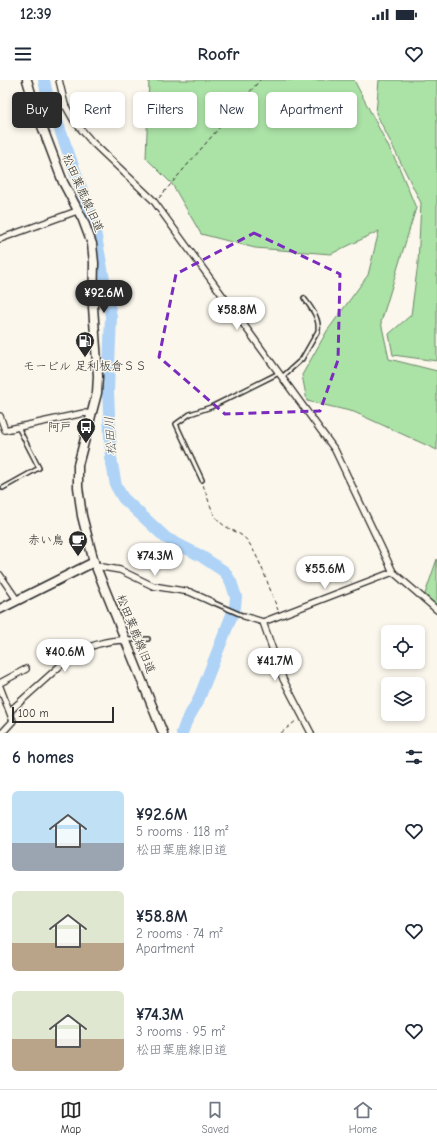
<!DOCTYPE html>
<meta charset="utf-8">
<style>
:root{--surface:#fff;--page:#f2f2f3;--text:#1f2937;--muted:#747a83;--line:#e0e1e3;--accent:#2b2b2b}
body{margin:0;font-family:"Comic Neue","Klee One",sans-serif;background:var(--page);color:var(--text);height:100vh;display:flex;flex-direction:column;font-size:15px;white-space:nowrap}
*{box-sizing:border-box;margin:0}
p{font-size:13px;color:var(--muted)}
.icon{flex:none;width:22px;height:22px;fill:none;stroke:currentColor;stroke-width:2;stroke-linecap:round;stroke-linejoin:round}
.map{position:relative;height:653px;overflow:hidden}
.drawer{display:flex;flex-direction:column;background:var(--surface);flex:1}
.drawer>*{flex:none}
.hud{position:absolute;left:12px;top:12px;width:413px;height:36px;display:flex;gap:8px}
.fabs{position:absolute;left:381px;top:545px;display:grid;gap:8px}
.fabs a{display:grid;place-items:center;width:44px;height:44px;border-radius:6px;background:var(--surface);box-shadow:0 2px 6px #0003;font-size:20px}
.scale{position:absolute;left:12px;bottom:10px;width:102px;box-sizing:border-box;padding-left:4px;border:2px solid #2b2b2b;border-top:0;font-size:11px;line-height:14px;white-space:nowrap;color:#2b2b2b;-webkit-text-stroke:3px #fbf7ec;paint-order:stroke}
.price{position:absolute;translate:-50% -34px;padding:0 9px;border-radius:14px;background:#fff;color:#222;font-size:13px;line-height:26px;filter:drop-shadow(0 1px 2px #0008)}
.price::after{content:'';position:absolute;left:50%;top:24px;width:12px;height:9px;margin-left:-6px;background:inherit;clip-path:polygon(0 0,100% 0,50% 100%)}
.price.selected{background:var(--accent);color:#fff}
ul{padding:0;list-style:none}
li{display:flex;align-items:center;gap:12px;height:100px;padding:0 12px}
li span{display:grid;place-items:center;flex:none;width:112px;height:80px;border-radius:6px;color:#555}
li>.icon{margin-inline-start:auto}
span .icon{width:48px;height:48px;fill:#fffc;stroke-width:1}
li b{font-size:17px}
h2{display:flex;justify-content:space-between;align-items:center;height:48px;padding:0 12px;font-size:17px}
.tag{padding:0 14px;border-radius:6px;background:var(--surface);box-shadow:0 2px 6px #0003;font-size:14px;line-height:36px}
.tag.selected{background:var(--accent);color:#fff}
.status{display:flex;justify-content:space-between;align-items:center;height:28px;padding:0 20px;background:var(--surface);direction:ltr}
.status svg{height:11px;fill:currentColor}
header{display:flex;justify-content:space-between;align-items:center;height:52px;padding:0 12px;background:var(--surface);font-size:18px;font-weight:700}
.tab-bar{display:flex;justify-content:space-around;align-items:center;height:56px;border-top:1px solid var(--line);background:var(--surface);font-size:11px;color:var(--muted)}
.tab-bar a{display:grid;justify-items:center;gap:2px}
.tab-bar .selected{color:var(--accent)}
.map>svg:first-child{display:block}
.green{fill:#abe2a6;stroke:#6b8668}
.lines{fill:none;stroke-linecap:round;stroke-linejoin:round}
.river{stroke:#aed3f7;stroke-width:12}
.lane-casing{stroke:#2b2b2b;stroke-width:6}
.street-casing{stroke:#2b2b2b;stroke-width:8}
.secondary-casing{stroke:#2b2b2b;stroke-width:11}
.path{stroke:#2b2b2b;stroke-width:1;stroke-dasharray:4 3;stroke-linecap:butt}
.lane{stroke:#fbf7ec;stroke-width:3}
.street{stroke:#fbf7ec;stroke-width:5.5}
.secondary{stroke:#fbf7ec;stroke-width:8}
.marked{fill:none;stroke:#7b2cbf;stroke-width:3;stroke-dasharray:8 5;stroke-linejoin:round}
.labels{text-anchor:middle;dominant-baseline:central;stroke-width:3;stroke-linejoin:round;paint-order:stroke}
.street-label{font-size:12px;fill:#2b2b2b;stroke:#fbf7ec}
.poi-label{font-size:12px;fill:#2b2b2b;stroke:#fbf7ec;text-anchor:end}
.water-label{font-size:13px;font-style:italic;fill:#4c555e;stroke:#fbf7ec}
</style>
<div class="status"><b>12:39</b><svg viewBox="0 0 49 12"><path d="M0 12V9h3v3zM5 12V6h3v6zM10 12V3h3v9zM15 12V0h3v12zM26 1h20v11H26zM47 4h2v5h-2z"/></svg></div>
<header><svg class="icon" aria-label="menu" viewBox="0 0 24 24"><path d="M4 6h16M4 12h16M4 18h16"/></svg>Roofr<svg class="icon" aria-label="heart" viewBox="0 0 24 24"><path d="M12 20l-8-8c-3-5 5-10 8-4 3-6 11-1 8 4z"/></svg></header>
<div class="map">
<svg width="437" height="653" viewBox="0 0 437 653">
<rect width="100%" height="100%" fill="#fbf7ec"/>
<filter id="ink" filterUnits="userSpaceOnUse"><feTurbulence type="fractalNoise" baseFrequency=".025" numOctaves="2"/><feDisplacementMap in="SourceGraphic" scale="8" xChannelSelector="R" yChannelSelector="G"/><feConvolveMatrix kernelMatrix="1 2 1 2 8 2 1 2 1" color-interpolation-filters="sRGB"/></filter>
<g filter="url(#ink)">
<!-- green -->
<g class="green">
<polygon points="149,0 354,0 399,87 416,128 381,242 389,279 437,291 437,370 354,332 307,321 302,295 327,251 368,195 379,151 331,174 255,168 201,154 172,104 146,78"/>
<polygon points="379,0 437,0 437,281 393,275 389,254 411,235 418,183 421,123 376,33"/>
<polygon points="437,479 437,532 425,514"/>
</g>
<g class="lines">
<!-- river -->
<polyline class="river" points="44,0 47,14 93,141 111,236 108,311 111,378 116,406 123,418 166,458 201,476 225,492 231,502 236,517 235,527 198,621 186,642 182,653"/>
<!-- lane casing -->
<g class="lane-casing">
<g id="lane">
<path d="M282,297l20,-18 16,-28c2,-13 -7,-23 -14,-33"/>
<polyline points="202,400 176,344 190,334 211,327 277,294"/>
<polyline points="3,408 39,388 18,347"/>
<polyline points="212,522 244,536"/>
<polyline points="127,560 148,559"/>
</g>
</g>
<!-- street casing -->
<g class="street-casing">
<g id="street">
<polyline points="59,0 65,25 74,41 92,62 153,120 335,370 393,492 437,530"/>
<polyline points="37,33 65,25"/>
<polyline points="0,159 77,131"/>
<polyline points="0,336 5,350 84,333 92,334"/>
<polyline points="96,486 120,490 153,506 190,512 212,522"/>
<polyline points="0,495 17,520"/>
<polyline points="244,536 263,542 393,492"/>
<polyline points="263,542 283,599 311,653"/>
<polyline points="0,603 26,589"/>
<polyline points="0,607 13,641 2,653"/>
<path d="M10,631l61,-55c17,-10 35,-16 54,-16"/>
</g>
</g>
<!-- secondary casing -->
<g class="secondary-casing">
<g id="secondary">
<polyline points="27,0 37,33 63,102 83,140 92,164 94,183 93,227 98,296 97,313 78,385 78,407 82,436 94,482 163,653"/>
<polyline points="0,529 94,482"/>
</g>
</g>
<!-- path -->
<g class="path">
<polyline points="159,118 260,0"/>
<path d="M203,405c5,12 8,29 18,38 9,8 21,9 28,20 13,20 20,45 29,67"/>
<polyline points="281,653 297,640"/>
</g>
<!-- lane -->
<use href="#lane" class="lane"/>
<!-- street -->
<use href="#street" class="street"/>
<!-- secondary -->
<use href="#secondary" class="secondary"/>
</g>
</g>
<!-- marked area -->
<path class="marked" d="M254,153l86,41 -2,86 -18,51 -95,3 -66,-57 17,-83z"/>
<!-- icons -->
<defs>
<g id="fuel-pin" transform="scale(1)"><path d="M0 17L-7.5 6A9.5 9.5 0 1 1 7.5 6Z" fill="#2b2b2b" stroke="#fbf7ec"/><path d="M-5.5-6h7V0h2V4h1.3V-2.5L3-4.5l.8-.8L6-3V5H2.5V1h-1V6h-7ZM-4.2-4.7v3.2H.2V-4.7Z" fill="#fff"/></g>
<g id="bus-pin" transform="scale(1)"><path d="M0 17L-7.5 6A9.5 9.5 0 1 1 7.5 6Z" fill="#2b2b2b" stroke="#fbf7ec"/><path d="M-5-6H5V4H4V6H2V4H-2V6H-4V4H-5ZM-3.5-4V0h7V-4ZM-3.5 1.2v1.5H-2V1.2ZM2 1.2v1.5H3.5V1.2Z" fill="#fff"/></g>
<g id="cafe-pin" transform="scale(1)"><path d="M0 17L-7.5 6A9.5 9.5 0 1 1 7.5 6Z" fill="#2b2b2b" stroke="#fbf7ec"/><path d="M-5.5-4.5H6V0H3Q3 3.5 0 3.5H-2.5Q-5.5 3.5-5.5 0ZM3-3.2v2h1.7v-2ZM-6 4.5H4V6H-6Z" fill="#fff"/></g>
</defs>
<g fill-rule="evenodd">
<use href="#fuel-pin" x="85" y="261"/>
<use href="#bus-pin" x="86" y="347"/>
<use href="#cafe-pin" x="78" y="460"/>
</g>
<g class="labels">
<!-- street labels -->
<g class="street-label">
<text transform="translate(83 113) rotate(66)">松田葉鹿線旧道</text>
<text transform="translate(136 554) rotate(68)">松田葉鹿線旧道</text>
</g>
<!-- poi labels -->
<g class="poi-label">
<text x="85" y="286" text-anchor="middle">モービル 足利板倉ＳＳ</text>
<text x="72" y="347">阿戸</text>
<text x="64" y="460">赤い鳥</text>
</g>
<!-- water labels -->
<g class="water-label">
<text transform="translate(110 356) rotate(-93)">松田川</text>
</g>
</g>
</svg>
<div class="fabs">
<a><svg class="icon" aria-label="locate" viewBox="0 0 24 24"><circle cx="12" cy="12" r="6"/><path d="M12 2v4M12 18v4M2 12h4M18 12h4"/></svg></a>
<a><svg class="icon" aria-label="layers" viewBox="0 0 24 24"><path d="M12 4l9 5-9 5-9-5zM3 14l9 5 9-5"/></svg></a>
</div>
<div class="scale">100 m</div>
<b class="price selected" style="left:104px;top:234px">¥92.6M</b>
<b class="price" style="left:237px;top:251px">¥58.8M</b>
<b class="price" style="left:155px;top:497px">¥74.3M</b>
<b class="price" style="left:325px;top:510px">¥55.6M</b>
<b class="price" style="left:65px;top:593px">¥40.6M</b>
<b class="price" style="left:275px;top:602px">¥41.7M</b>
<div class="hud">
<a class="tag selected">Buy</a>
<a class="tag">Rent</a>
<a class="tag">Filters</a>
<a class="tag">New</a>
<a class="tag">Apartment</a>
</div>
</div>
<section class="drawer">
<h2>6 homes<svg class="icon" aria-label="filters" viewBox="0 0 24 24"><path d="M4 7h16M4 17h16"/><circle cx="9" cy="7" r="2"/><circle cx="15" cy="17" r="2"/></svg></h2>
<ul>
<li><span style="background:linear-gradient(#bfe0f5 65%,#9aa5b1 0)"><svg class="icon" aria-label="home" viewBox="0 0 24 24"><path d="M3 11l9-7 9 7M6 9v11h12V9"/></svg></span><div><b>¥92.6M</b><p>5 rooms · 118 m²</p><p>松田葉鹿線旧道</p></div><svg class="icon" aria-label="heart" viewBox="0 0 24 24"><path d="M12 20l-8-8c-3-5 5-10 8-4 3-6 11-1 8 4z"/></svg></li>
<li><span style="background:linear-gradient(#dfe7d0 65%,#b9a48a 0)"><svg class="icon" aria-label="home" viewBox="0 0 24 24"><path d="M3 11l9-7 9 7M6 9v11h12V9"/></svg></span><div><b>¥58.8M</b><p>2 rooms · 74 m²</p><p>Apartment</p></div><svg class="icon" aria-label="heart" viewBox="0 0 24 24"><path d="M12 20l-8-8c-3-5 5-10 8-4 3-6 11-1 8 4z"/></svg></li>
<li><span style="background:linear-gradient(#dfe7d0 60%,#b9a48a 0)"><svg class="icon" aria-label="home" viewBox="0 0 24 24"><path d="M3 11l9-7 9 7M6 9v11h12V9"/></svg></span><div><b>¥74.3M</b><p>3 rooms · 95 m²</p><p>松田葉鹿線旧道</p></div><svg class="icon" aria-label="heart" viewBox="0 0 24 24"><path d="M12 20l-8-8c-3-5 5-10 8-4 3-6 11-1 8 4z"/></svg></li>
</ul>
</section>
<nav class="tab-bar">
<a class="selected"><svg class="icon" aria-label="map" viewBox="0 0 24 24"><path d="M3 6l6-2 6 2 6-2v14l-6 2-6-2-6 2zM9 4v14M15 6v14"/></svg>Map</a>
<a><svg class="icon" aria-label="saved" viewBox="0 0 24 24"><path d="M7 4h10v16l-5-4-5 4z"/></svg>Saved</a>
<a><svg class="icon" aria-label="home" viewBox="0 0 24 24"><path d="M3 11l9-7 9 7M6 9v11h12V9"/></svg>Home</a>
</nav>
